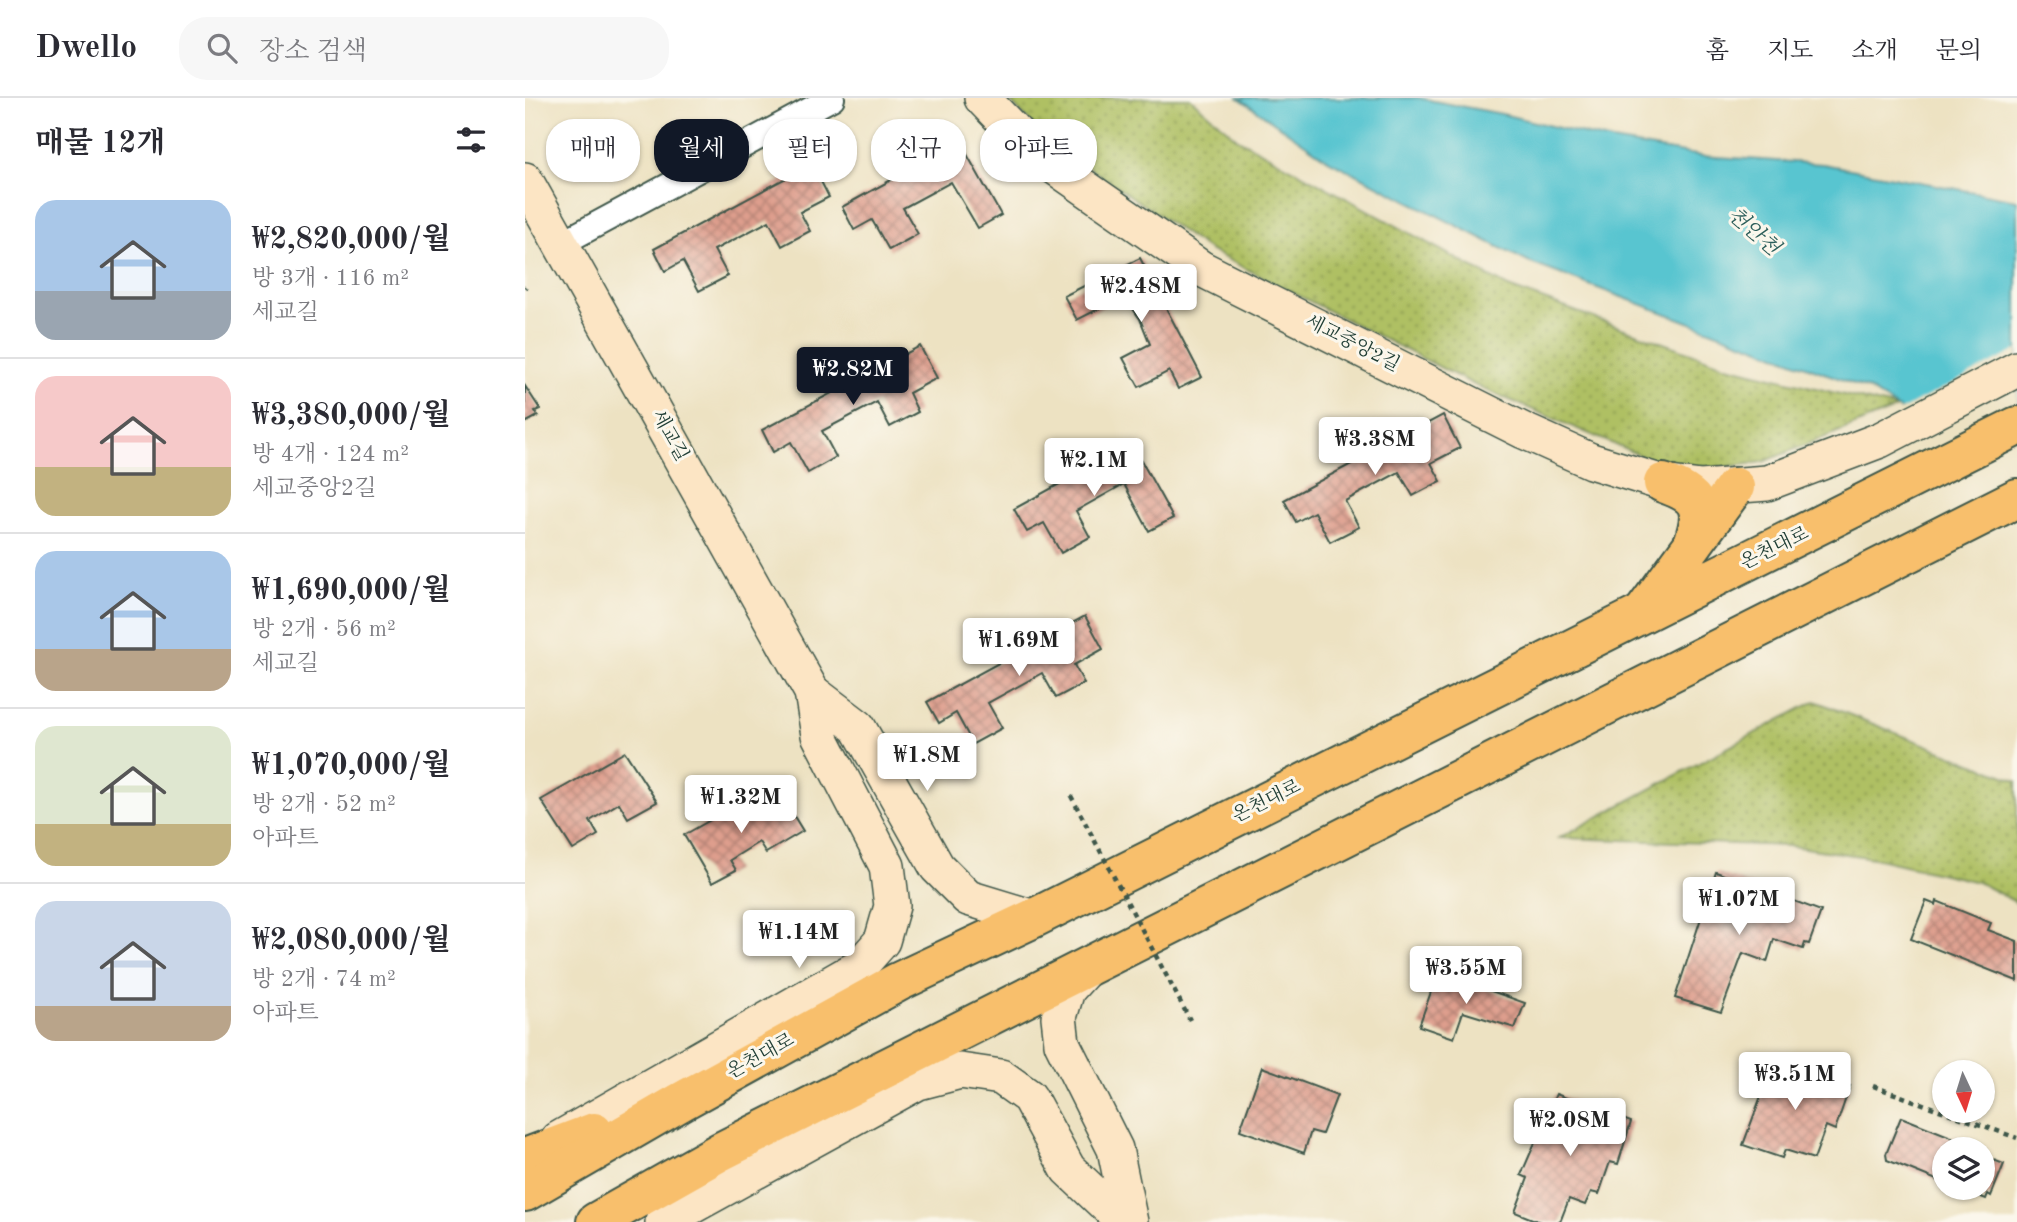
<!DOCTYPE html>
<html lang="ko">
<meta charset="utf-8">
<style>
:root{--surface:#fff;--page:#f7f7f7;--text:#2b2b33;--muted:#7c7c81;--line:#e1e1e2;--accent:#111827}
body{margin:0;font-family:"Old Standard TT","Noto Serif KR",serif;background:var(--page);color:var(--text);height:100vh;display:flex;flex-direction:column;font-size:26px;white-space:nowrap}
*{box-sizing:border-box;margin:0}
p{font-size:23px;color:var(--muted)}
.icon{flex:none;width:38px;height:38px;fill:none;stroke:currentColor;stroke-width:2;stroke-linecap:round;stroke-linejoin:round}
.map{position:relative;flex:1;overflow:hidden}
.side{display:flex;flex-direction:column;background:var(--surface);width:525px}
.side>*{flex:none}
.top-card{position:absolute;left:21px;top:21px;width:665px;height:63px;display:flex;gap:14px}
.needle{width:46px;rotate:176deg}
.tools{position:absolute;left:1407px;top:962px;display:grid;gap:14px}
.tools a{display:grid;place-items:center;width:63px;height:63px;border-radius:50%;background:var(--surface);box-shadow:0 2px 5px #0004;font-size:35px}
.price{position:absolute;translate:-50% -60px;padding:0 16px;border-radius:7px;background:#fff;color:#222;font-size:23px;line-height:46px;filter:drop-shadow(0 2px 4px #0008)}
.price::after{content:'';position:absolute;left:50%;top:42px;width:21px;height:16px;margin-left:-10px;background:inherit;clip-path:polygon(0 0,100% 0,50% 100%)}
.price.active{background:var(--accent);color:#fff}
ul{padding:0;list-style:none}
li{display:flex;align-items:center;gap:21px;height:175px;padding:0 35px}
li+li{border-top:2px solid var(--line)}
li span{display:grid;place-items:center;flex:none;width:196px;height:140px;border-radius:21px;color:#555}
li>.icon{margin-inline-start:auto}
span .icon{width:84px;height:84px;fill:#fffc;stroke-width:1}
li b{font-size:30px}
h2{display:flex;justify-content:space-between;align-items:center;height:84px;padding:0 35px;font-size:30px}
.chip{padding:0 24px;border-radius:28px;background:var(--surface);box-shadow:0 2px 5px #0004;font-size:24px;line-height:63px}
.chip.active{background:var(--accent);color:#fff}
header{display:flex;align-items:center;gap:42px;box-sizing:border-box;height:98px;padding:0 35px;background:var(--surface);border-bottom:2px solid var(--line)}
header strong{font-size:33px}
nav{display:flex;gap:38px;margin-inline-start:auto;font-size:24px}
.search{width:490px;height:63px;background:var(--page);display:flex;align-items:center;gap:18px;box-sizing:border-box;padding:0 24px;border-radius:28px;color:var(--muted);font-size:26px}
main{display:flex;flex:1;min-height:0}
.map>svg:first-child{display:block}
.green{fill:url(#green-dots);stroke:#677e4c;stroke-width:2}
.water{fill:#58c5d0;stroke:#3c8182;stroke-width:2}
.pier{fill:#ede2c2}
.building{fill:url(#building-cross-hatch)}
.lines{fill:none;stroke-linecap:round;stroke-linejoin:round}
.street-casing{stroke:#3e5649;stroke-width:28}
.secondary-casing{stroke:#3e5649;stroke-width:38}
.highway-casing{stroke:#3e5649;stroke-width:42}
.path{stroke:#3e5649;stroke-width:4.5;stroke-dasharray:5 5;stroke-linecap:butt}
.street{stroke:#fff;stroke-width:24}
.secondary{stroke:#fce5c4;stroke-width:35}
.highway{stroke:#f8bf6c;stroke-width:38}
.path-bridge{stroke:#3e5649;stroke-width:4.5;stroke-dasharray:5 5;stroke-linecap:butt}
.labels{text-anchor:middle;dominant-baseline:central;stroke-width:6;stroke-linejoin:round;paint-order:stroke}
.street-label{font-size:19px;fill:#1f3d34;stroke:#fbf7ec}
.water-label{font-size:21px;font-style:italic;fill:#2d5f5b;stroke:#fbf7ec}
</style>
<header>
<strong>Dwello</strong>
<div class="search"><svg class="icon" aria-label="search" viewBox="0 0 24 24"><circle cx="10" cy="10" r="6"/><path d="M15 15l6 6"/></svg>장소 검색</div>
<nav><a>홈</a><a>지도</a><a>소개</a><a>문의</a></nav>
</header>
<main>
<section class="side">
<h2>매물 12개<svg class="icon" aria-label="filters" viewBox="0 0 24 24"><path d="M4 7h16M4 17h16"/><circle cx="9" cy="7" r="2"/><circle cx="15" cy="17" r="2"/></svg></h2>
<ul>
<li><span style="background:linear-gradient(#a9c7e8 65%,#9aa5b1 0)"><svg class="icon" aria-label="home" viewBox="0 0 24 24"><path d="M3 11l9-7 9 7M6 9v11h12V9"/></svg></span><div><b>₩2,820,000/월</b><p>방 3개 · 116 m²</p><p>세교길</p></div></li>
<li><span style="background:linear-gradient(#f6c9c9 65%,#c2b280 0)"><svg class="icon" aria-label="home" viewBox="0 0 24 24"><path d="M3 11l9-7 9 7M6 9v11h12V9"/></svg></span><div><b>₩3,380,000/월</b><p>방 4개 · 124 m²</p><p>세교중앙2길</p></div></li>
<li><span style="background:linear-gradient(#a9c7e8 70%,#b9a48a 0)"><svg class="icon" aria-label="home" viewBox="0 0 24 24"><path d="M3 11l9-7 9 7M6 9v11h12V9"/></svg></span><div><b>₩1,690,000/월</b><p>방 2개 · 56 m²</p><p>세교길</p></div></li>
<li><span style="background:linear-gradient(#dfe7d0 70%,#c2b280 0)"><svg class="icon" aria-label="home" viewBox="0 0 24 24"><path d="M3 11l9-7 9 7M6 9v11h12V9"/></svg></span><div><b>₩1,070,000/월</b><p>방 2개 · 52 m²</p><p>아파트</p></div></li>
<li><span style="background:linear-gradient(#c9d6e8 75%,#b9a48a 0)"><svg class="icon" aria-label="home" viewBox="0 0 24 24"><path d="M3 11l9-7 9 7M6 9v11h12V9"/></svg></span><div><b>₩2,080,000/월</b><p>방 2개 · 74 m²</p><p>아파트</p></div></li>
</ul>
</section>
<div class="map">
<svg width="1492" height="1124" viewBox="0 0 1492 1124">
<defs>
<pattern id="green-dots" width="8" height="8" patternUnits="userSpaceOnUse" patternTransform="scale(1.75)"><rect width="8" height="8" fill="#afc063"/><path d="M2 2h.1M6 6h.1" fill="none" stroke="#8e9d52" stroke-width="1.8" stroke-linecap="round"/></pattern>
<pattern id="building-cross-hatch" width="8" height="8" patternUnits="userSpaceOnUse" patternTransform="scale(1.75)"><rect width="8" height="8" fill="#de9e8d"/><path d="M0 0l8 8M0 8l8-8" fill="none" stroke="#b38274"/></pattern>
</defs>
<rect width="100%" height="100%" fill="#fbf7ec"/>
<filter id="ink" filterUnits="userSpaceOnUse"><feTurbulence type="fractalNoise" baseFrequency=".0143" numOctaves="2"/><feDisplacementMap in="SourceGraphic" scale="14" xChannelSelector="R" yChannelSelector="G"/><feConvolveMatrix kernelMatrix="1 2 1 2 8 2 1 2 1" color-interpolation-filters="sRGB"/></filter>
<filter id="wash" filterUnits="userSpaceOnUse"><feTurbulence type="fractalNoise" baseFrequency=".00686" numOctaves="4" result="noise"/><feDisplacementMap in="SourceGraphic" scale="28" xChannelSelector="R" yChannelSelector="G"/><feGaussianBlur stdDeviation="1.57" result="paint"/><feColorMatrix in="noise" values="0 0 0 0 0 0 0 0 0 0 0 0 0 0 0 0 0 1.4 0 .05"/><feComposite in="paint" operator="in"/></filter>
<g filter="url(#wash)">
<rect width="100%" height="100%" fill="#ede2c2"/>
<!-- green -->
<g class="green">
<polygon points="482,0 665,0 713,41 983,189 1202,268 1372,310 1238,364 1186,371 1133,365 952,288 684,152 520,39"/>
<polygon points="1290,603 1492,683 1492,805 1453,784 1349,760 1266,748 1034,740"/>
</g>
<!-- water -->
<polygon class="water" points="714,0 893,0 977,16 1087,43 1177,58 1298,66 1492,102 1492,388 1345,292 1003,164 803,62"/>
<!-- pier -->
<polygon class="pier" points="1492,252 1492,391 1372,314"/>
<g id="blocks">
<!-- building -->
<g class="building">
<polygon points="435,44 476,117 453,130 426,84 378,110 393,136 364,152 347,122 329,132 317,109"/>
<polygon points="287,66 304,99 275,114 285,133 257,148 244,123 189,152 203,178 174,193 158,163 140,173 129,151"/>
<polygon points="615,160 677,279 653,291 644,273 614,289 598,260 625,246 615,221 599,198 552,222 539,198"/>
<polygon points="395,248 412,280 384,295 393,314 365,329 352,304 297,333 311,359 283,375 266,344 248,354 237,332"/>
<polygon points="0,288 15,311 10,313 13,318 0,325"/>
<polygon points="918,317 935,350 906,365 916,383 888,398 874,374 820,403 834,429 805,444 789,414 771,424 759,402"/>
<polygon points="607,346 648,420 624,433 599,386 551,413 565,439 536,455 519,425 502,434 489,411"/>
<polygon points="560,518 578,551 549,567 559,585 531,600 517,575 463,605 477,630 448,646 431,615 414,625 402,604"/>
<polygon points="100,654 132,704 103,720 94,705 65,723 73,737 48,752 16,702"/>
<polygon points="256,697 278,733 241,755 234,744 205,762 211,772 187,785 159,737 219,703 227,714"/>
<polygon points="1191,774 1296,813 1284,846 1280,845 1278,851 1249,841 1242,864 1218,855 1196,914 1150,900"/>
<polygon points="1401,803 1411,807 1412,803 1466,825 1463,832 1492,843 1492,883 1386,841"/>
<polygon points="913,874 1000,905 990,930 938,914 929,940 894,928"/>
<polygon points="1249,963 1325,988 1310,1032 1301,1028 1289,1061 1260,1052 1257,1060 1218,1047"/>
<polygon points="737,969 812,997 797,1036 786,1033 779,1055 715,1032"/>
<polygon points="1031,996 1106,1024 1093,1066 1085,1064 1074,1096 1066,1094 1060,1107 1044,1101 1035,1124 1015,1124 990,1114 1003,1080 996,1077"/>
<polygon points="1376,1019 1439,1044 1437,1050 1441,1052 1419,1052 1419,1085 1362,1062 1361,1056"/>
<polygon points="1458,1058 1479,1066 1466,1098 1463,1096 1461,1101 1433,1090 1458,1090"/>
</g>
</g>
</g>
<g filter="url(#ink)">
<use href="#blocks" fill-opacity="0" stroke="#3e5649" stroke-width="2"/>
<g class="lines">
<!-- street casing -->
<g class="street-casing">
<polyline id="street" points="37,145 307,0"/>
</g>
<!-- secondary casing -->
<g class="secondary-casing">
<g id="secondary">
<polyline points="457,0 510,55 677,171 999,333 1066,363 1138,385 1176,390 1242,385 1355,342 1492,271"/>
<polyline points="0,82 287,594 294,637 362,768 367,808 357,843 333,870 34,1041"/>
<polyline points="287,594 333,629 412,769 443,800 509,820"/>
<polyline points="560,872 542,892 534,919 537,945 590,1051 605,1124"/>
<polyline points="138,1124 393,984 435,973 476,979 504,999 543,1071 599,1124"/>
</g>
</g>
<!-- highway casing -->
<g class="highway-casing">
<g id="highway">
<path d="M1138,385c37,13 42,24 30,61"/>
<polyline points="1120,512 1210,389"/>
<polyline points="0,1060 69,1034"/>
<polyline points="0,1094 157,1003 373,884 509,820 1492,328"/>
<polyline points="71,1124 195,1054 1492,400"/>
</g>
</g>
<!-- path -->
<g class="path">
<polyline points="0,190 1,189"/>
<polyline points="1348,988 1492,1040"/>
</g>
<!-- street -->
<use href="#street" class="street"/>
<!-- secondary -->
<use href="#secondary" class="secondary"/>
<!-- highway -->
<use href="#highway" class="highway"/>
<!-- path-bridge -->
<polyline class="path-bridge" points="546,698 665,922"/>
</g>
</g>
<g class="labels">
<!-- street labels -->
<g class="street-label">
<text transform="translate(827 246) rotate(27)">세교중앙2길</text>
<text transform="translate(144 338) rotate(61)">세교길</text>
<text transform="translate(1250 451) rotate(-26)">온천대로</text>
<text transform="translate(742 704) rotate(-26)">온천대로</text>
<text transform="translate(236 959) rotate(-29)">온천대로</text>
</g>
<!-- water labels -->
<g class="water-label">
<text transform="translate(1228 134) rotate(41)">천안천</text>
</g>
</g>
</svg>
<div class="tools">
<a><svg class="needle" viewBox="-14 -14 28 28"><path d="M0-13l5 13h-10z" fill="#e53935"/><path d="M0 13l5-13h-10z" fill="#7c7c81"/></svg></a>
<a><svg class="icon" aria-label="layers" viewBox="0 0 24 24"><path d="M12 4l9 5-9 5-9-5zM3 14l9 5 9-5"/></svg></a>
</div>
<b class="price" style="left:616px;top:226px">₩2.48M</b>
<b class="price active" style="left:328px;top:309px">₩2.82M</b>
<b class="price" style="left:850px;top:379px">₩3.38M</b>
<b class="price" style="left:569px;top:400px">₩2.1M</b>
<b class="price" style="left:494px;top:580px">₩1.69M</b>
<b class="price" style="left:402px;top:695px">₩1.8M</b>
<b class="price" style="left:216px;top:737px">₩1.32M</b>
<b class="price" style="left:1214px;top:839px">₩1.07M</b>
<b class="price" style="left:274px;top:872px">₩1.14M</b>
<b class="price" style="left:941px;top:908px">₩3.55M</b>
<b class="price" style="left:1270px;top:1014px">₩3.51M</b>
<b class="price" style="left:1045px;top:1060px">₩2.08M</b>
<div class="top-card">
<a class="chip">매매</a>
<a class="chip active">월세</a>
<a class="chip">필터</a>
<a class="chip">신규</a>
<a class="chip">아파트</a>
</div>
</div>
</main>
